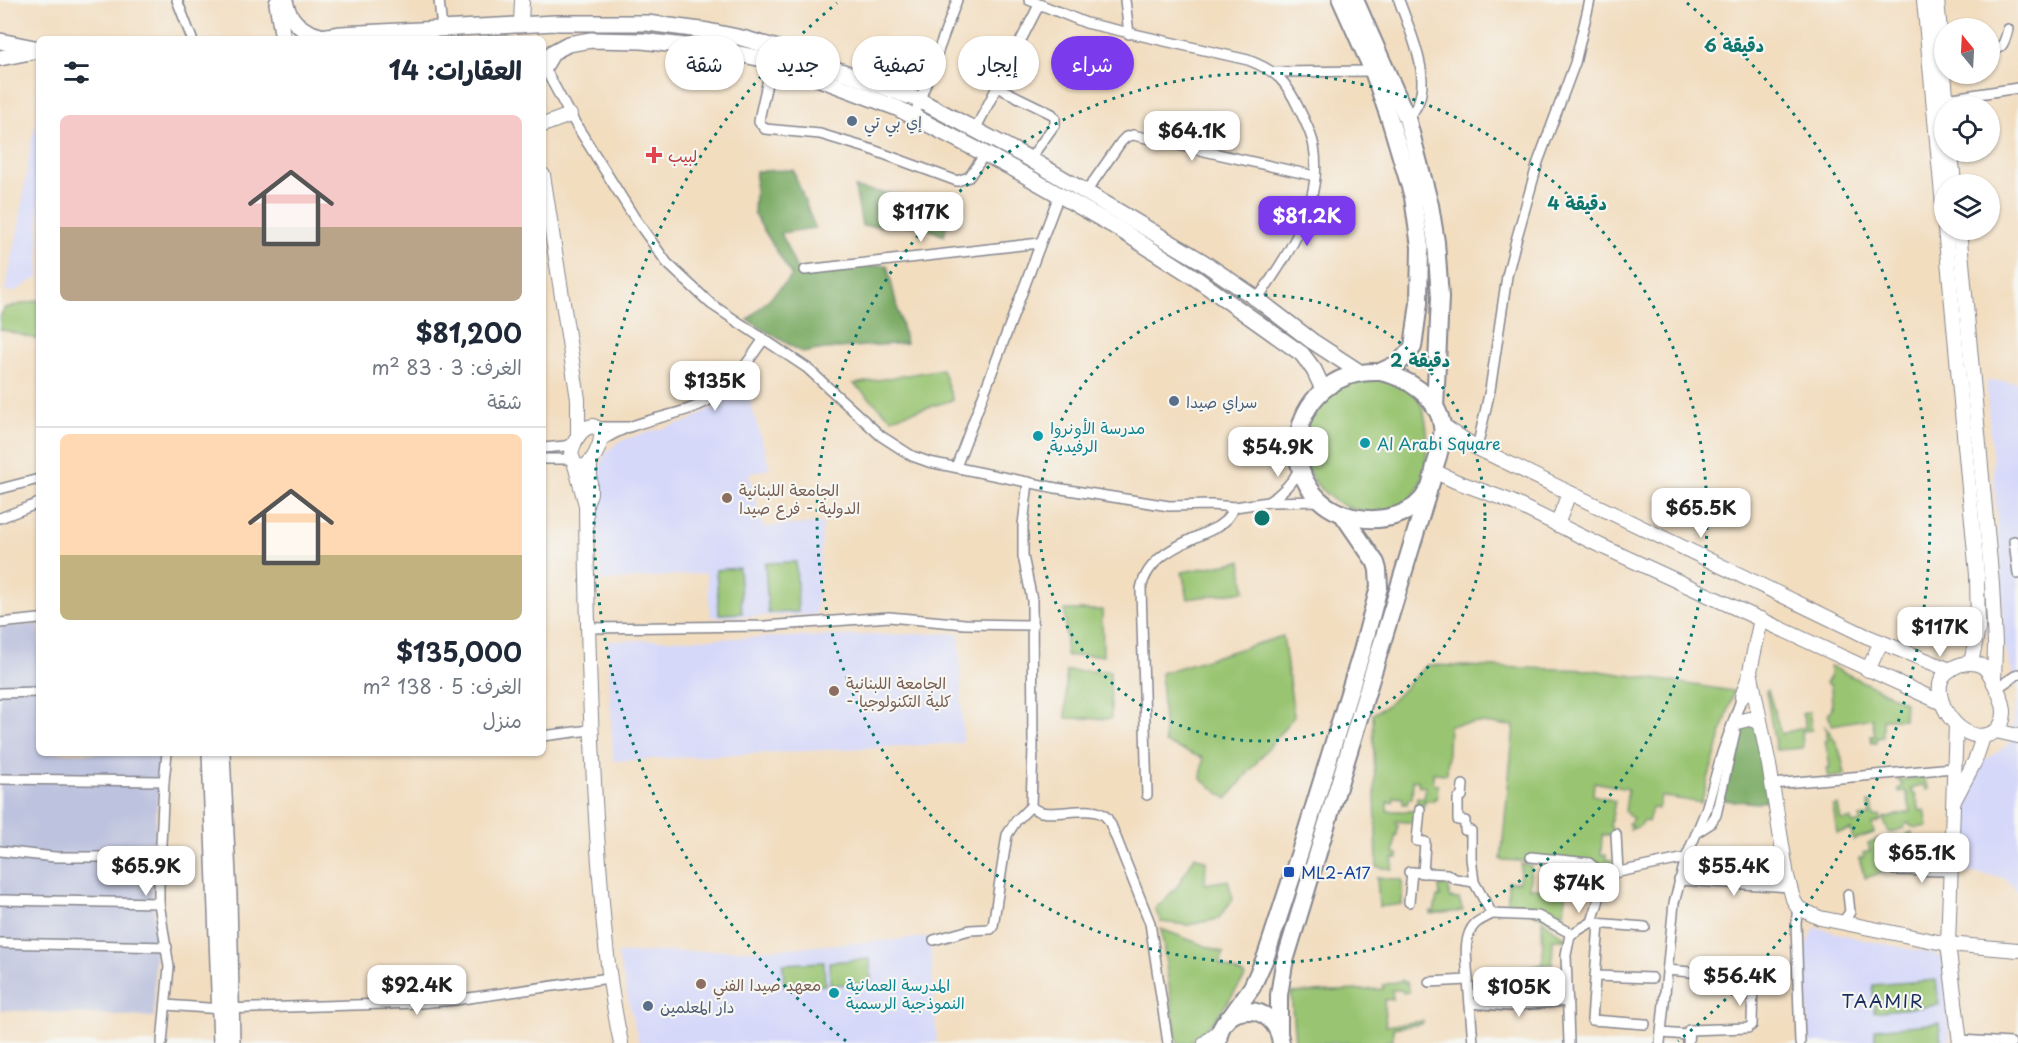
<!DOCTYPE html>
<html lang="ar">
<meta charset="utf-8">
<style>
:root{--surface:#fff;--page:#f6f6f7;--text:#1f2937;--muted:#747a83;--line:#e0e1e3;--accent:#7c3aed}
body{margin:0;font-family:"Playpen Sans","Playpen Sans Arabic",sans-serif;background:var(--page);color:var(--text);direction:rtl;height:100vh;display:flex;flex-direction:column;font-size:22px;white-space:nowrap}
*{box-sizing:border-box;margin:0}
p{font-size:20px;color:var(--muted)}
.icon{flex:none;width:33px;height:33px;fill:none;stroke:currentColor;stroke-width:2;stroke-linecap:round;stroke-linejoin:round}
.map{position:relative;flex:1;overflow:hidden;direction:ltr}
.drawer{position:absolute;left:36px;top:36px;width:510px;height:720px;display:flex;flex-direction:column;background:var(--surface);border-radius:9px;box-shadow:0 2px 4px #0004;direction:rtl}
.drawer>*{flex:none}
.hud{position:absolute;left:564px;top:36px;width:570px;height:54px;direction:rtl;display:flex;gap:12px}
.needle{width:39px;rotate:342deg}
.tools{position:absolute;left:1934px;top:18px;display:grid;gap:12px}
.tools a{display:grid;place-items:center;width:66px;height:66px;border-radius:50%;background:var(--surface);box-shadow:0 2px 4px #0004;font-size:30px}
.price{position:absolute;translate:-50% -51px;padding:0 14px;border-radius:12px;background:#fff;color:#222;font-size:20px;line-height:39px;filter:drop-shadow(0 2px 3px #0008)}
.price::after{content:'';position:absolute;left:50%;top:36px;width:18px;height:14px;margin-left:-9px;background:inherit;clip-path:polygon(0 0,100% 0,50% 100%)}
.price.active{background:var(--accent);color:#fff}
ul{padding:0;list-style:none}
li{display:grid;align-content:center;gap:12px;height:318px;padding:0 24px}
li+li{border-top:2px solid var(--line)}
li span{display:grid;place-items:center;height:186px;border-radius:9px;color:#555}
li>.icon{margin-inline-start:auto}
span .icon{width:108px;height:108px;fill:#fffc;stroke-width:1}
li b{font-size:26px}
h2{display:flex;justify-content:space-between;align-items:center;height:72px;padding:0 24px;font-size:26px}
.pill{padding:0 21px;border-radius:27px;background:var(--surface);box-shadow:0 2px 4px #0004;font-size:21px;line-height:54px}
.pill.active{background:var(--accent);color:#fff}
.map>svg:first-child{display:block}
.built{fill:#d5d8f9}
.industrial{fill:#bdc3de}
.green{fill:#99c471;stroke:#5a7a68;stroke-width:1.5}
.forest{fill:#7aaa63;stroke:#4a6c60;stroke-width:1.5}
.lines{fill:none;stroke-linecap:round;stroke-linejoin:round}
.street-casing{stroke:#86868e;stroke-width:12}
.secondary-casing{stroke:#86868e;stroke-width:16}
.primary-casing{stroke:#86868e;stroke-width:18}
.highway-casing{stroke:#86868e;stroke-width:20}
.street{stroke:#fff;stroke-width:9}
.secondary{stroke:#fff;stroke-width:14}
.primary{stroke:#fff;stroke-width:15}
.highway{stroke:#fff;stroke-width:16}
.ring{fill:none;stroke:#0f766e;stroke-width:3;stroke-dasharray:3 6}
.service-dot{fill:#5c6f8a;stroke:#f6f6f2;stroke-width:2}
.health-dot{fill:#e0444e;stroke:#f6f6f2;stroke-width:2}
.culture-dot{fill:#0f9aa8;stroke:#f6f6f2;stroke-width:2}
.education-dot{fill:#8d6e63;stroke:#f6f6f2;stroke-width:2}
.transit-dot{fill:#1a4fb4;stroke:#f6f6f2;stroke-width:2}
.labels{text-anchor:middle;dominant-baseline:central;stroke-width:4.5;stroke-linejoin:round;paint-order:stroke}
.service-label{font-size:16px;fill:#4e5e75;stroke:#f6f6f2;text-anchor:start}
.health-label{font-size:16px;fill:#be3a42;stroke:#f6f6f2;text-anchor:start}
.culture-label{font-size:16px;fill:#0d838f;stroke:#f6f6f2;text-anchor:start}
.education-label{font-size:16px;fill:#785e54;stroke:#f6f6f2;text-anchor:start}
.transit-label{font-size:16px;fill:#164399;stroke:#f6f6f2;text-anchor:start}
.neighbourhood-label{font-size:18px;letter-spacing:1.5px;fill:#1b2f5e;stroke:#f6f6f2}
.centre{fill:#0f766e;stroke:#f6f6f2;stroke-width:3}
.ring-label{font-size:18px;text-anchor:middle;font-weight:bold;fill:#0f766e;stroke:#f6f6f2;stroke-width:4.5;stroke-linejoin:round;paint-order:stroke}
</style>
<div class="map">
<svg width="2018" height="1043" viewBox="0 0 2018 1043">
<rect width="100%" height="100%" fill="#f6f6f2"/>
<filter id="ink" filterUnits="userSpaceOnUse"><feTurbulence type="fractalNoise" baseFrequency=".0167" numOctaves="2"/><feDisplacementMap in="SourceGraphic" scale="12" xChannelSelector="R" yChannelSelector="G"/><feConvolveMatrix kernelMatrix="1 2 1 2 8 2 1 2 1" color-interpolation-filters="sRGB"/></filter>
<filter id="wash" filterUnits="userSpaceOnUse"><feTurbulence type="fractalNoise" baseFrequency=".008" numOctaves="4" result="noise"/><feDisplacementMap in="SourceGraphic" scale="24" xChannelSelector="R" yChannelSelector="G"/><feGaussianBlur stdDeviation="1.35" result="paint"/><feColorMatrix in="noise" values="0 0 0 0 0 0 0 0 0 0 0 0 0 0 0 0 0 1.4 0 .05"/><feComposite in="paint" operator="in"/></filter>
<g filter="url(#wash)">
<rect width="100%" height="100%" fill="#f2ddbf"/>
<!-- built -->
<g class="built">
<polygon points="39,113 39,277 14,292 5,291 20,221 30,146"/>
<polygon points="1986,381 2018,382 2018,691 2004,645 1999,540"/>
<polygon points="746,387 770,468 749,474 763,527 823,523 816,615 711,617 706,573 601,581 596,484 600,467 605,454 618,442 635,436 689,421"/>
<polygon points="959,633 963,743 613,761 608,641"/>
<polygon points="2018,691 2018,892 2005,878 1966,872 1965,806 1981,762 2010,744"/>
<polygon points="1815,927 1860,939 1935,954 1942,958 1950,1043 1809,1043 1805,949"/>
<polygon points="930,937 937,1043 639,1043 617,953 776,949"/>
</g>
<!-- industrial -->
<polygon class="industrial" points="39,624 39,753 164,753 156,813 152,881 155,930 154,1017 0,1010 0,627"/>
<!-- green -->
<g class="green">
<polygon points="39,300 39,340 0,329 0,317 5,308"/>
<polygon points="942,369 953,400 891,418 854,384"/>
<path d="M1373,378c14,3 31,6 42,17 18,19 16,86 -4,103 -33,29 -87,9 -103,-28 -2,-7 -1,-15 -1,-23 -1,-6 -3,-16 0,-22 2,-5 7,-11 10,-15 18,-26 25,-28 56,-32z"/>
<polygon points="1241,561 1245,591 1188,599 1182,572"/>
<polygon points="796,562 798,612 768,613 765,563"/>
<polygon points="739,568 742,613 719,614 716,570"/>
<polygon points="1065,610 1102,610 1103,655 1066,656"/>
<polygon points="1283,636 1294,716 1227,799 1201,779 1203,758 1165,743 1161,673"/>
<polygon points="1427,665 1593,670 1734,691 1701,803 1661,796 1658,809 1652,808 1648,822 1643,821 1638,827 1630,829 1632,826 1628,824 1633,819 1625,812 1628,789 1594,782 1593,795 1615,801 1610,827 1613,829 1610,835 1602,835 1601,855 1606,855 1606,860 1612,860 1612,868 1602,869 1584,864 1501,860 1514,726 1479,723 1449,725 1447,774 1433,773 1433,783 1438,784 1437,798 1434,798 1434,801 1424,801 1424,806 1416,805 1417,797 1424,798 1426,787 1419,786 1418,781 1413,780 1412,799 1408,799 1407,804 1403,804 1403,798 1394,797 1393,802 1387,802 1387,811 1415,811 1415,823 1396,821 1395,823 1398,824 1397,835 1395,835 1394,853 1398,854 1398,858 1393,858 1392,869 1377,867 1373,714 1388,705"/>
<polygon points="1830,666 1905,702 1904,719 1883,719 1883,737 1877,738 1877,743 1872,743 1871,736 1875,735 1872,718 1832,725 1828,714 1832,708 1831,686 1826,683 1830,677"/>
<polygon points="1066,671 1110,671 1111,719 1066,718"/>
<polygon points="1768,690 1781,734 1806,727 1802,714 1809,712 1812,730 1802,731 1803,748 1776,750 1766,691"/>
<path d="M1825,727c14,14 17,31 20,48l-16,3 -2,-10 3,-1 -5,-27 3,-1z"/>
<polygon points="1923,777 1929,789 1926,790 1924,785 1911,789 1913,794 1915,794 1920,811 1925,810 1928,826 1917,828 1910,826 1909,823 1904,825 1904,828 1889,833 1883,818 1911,812 1906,791 1899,792 1898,789 1903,786 1898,780"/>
<polygon points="1868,803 1872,803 1874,817 1880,816 1881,821 1872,824 1874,833 1853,840 1851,830 1837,833 1833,806 1838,805 1841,820 1851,819 1852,824 1861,822 1860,817 1870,816"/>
<polygon points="1912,832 1915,854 1884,862 1885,872 1865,878 1859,858 1864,857 1863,853 1870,851 1868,843 1879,838 1882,845 1889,843 1891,846 1909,841 1907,834"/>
<polygon points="1195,856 1206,861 1205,884 1228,880 1233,899 1218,919 1188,925 1161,922 1155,909 1177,887"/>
<polygon points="1521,864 1531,866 1529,888 1551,889 1552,881 1568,880 1564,913 1556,912 1555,922 1531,912 1508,907 1508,882 1519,882"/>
<polygon points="1377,877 1402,880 1402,904 1379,907"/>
<polygon points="1439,886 1449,886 1449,898 1459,899 1463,911 1430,914 1430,911 1434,912 1437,897 1440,897"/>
<polygon points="1542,920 1567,939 1553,939 1552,964 1543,965 1544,988 1531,990 1530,988 1513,986 1528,987 1529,966 1543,964"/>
<polygon points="1161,929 1224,953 1219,964 1246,976 1214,1021 1190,1043 1177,1043"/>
<polygon points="870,959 871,983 830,985 829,962"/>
<polygon points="824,962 825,985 784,987 783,964"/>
<polygon points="1403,980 1404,983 1407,982 1409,992 1403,993 1402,990 1392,990 1393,999 1384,1000 1386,1026 1423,1021 1422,1024 1393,1028 1393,1041 1387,1041 1387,1043 1295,1043 1291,993 1383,989 1383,985"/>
<polygon points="1936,980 1939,1005 1874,1012 1873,985"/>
<polygon points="1939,1023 1941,1043 1875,1043 1875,1029"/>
</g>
<!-- forest -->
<g class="forest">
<polygon points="793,170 815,228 781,233 797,270 887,265 906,343 824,349 803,353 748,320 792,276 754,214 756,171"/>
<polygon points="855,188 952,204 944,236 922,226 862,226"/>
<polygon points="1754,724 1770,799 1758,803 1723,800 1740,725"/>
</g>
</g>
<g filter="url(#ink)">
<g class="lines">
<!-- street casing -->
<g class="street-casing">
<g id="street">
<polyline points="177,0 192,39"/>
<polyline points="439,0 442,29"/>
<path d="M1029,0l57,23 162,37c29,11 38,21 51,49 6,12 13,25 15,38 10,54 -27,111 -57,152"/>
<polyline points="1125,0 1129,34"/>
<path d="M1399,0c11,33 41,90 8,118"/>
<path d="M1989,52c14,-2 16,-11 19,-23"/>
<polyline points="772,61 760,115 759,122 765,129 820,134 870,149 957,181 969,177 985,154"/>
<polyline points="543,65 570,115 634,217 667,263 711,304 807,368 881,436 912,456 929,462 1056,488 1169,506 1211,505 1235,507 1268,502 1322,501"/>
<polyline points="1274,72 1373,71"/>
<polyline points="997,87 1052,114 1055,118 1055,124 1030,159"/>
<polyline points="1946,99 2018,88"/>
<polyline points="914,116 957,0"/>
<polyline points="975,130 1039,5"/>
<polyline points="1086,192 1121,142 1126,137 1133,135 1315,176"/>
<polyline points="805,270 1040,243"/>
<polyline points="597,427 627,427"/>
<path d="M599,443c37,-27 82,-24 117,-47 20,-14 34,-38 48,-57"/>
<polyline points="543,448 565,446 575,442"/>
<polyline points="1477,448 1490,390 1507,276 1515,244 1538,162 1575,63 1590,0"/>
<polyline points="543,459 572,459"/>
<polyline points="956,467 1059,195"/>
<path d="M1028,482l-5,43v31l9,44 1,148 -2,58c13,17 60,-5 75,11 2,2 3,5 5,8l39,98 18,120"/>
<polyline points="0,489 39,479"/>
<path d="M1268,502c15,-9 24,-19 32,-34"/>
<polyline points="0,518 39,503"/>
<polyline points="2014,541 2018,574"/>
<polyline points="0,623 39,619"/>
<polyline points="587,628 765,626 889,617 965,624 1033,625"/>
<polyline points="1997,688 2018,674"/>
<polyline points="0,693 39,692"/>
<polyline points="543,736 590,730"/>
<polyline points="0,779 164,781"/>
<polyline points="1773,784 1953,768"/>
<polyline points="1463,785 1462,796 1458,799 1458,820 1465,821 1465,830 1471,831 1471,858 1474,882 1492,914 1538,916 1572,934"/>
<path d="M1147,795l-6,-206c7,-36 47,-47 76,-62l8,-6 10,-14"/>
<polyline points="1420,809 1417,841 1425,842 1423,873"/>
<polyline points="1699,831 1710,824 1716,815 1735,732"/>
<polyline points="1616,834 1618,872"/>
<polyline points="0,851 55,857 160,857"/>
<polyline points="1531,857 1589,863 1608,877"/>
<polyline points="1894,870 1951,871"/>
<polyline points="1409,872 1447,874 1455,879 1474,882"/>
<polyline points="1679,880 1790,887"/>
<polyline points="0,900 159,903"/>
<polyline points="1409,902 1412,872"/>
<polyline points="1798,908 1796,923 1800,1043"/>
<polyline points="1594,923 1645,927"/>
<polyline points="1599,923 1592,1020 1645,1024"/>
<polyline points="1842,923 1850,912 1848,894"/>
<polyline points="934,940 970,930 991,929 993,926 1007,835 1016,821 1031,806"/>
<polyline points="0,943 167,947"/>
<polyline points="1667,970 1749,977 1753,979 1752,1025 1748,1028 1689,1030 1688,1043"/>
<polyline points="1595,976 1652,978"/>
<polyline points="1468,980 1473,1043"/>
<path d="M1429,982l39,-2c-1,-17 -6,-43 7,-56 4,-4 12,-7 17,-10"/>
<polyline points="1470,1003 1508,1006 1568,1001"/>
<polyline points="166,1005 221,1009 419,1003 455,1000 609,978"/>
<polyline points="1661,1033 1688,1035"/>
<polyline points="1960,1040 2011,1043"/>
<polyline points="162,1043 169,967 159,903 159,886 164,781 167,753"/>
<polyline points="1569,1043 1566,955 1570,935 1592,922 1605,880 1614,873 1686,858"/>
<polyline points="1660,1043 1674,903 1686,858 1706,810 1722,753 1742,697"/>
</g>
</g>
<!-- secondary casing -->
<g class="secondary-casing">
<g id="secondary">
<polyline points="1924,0 1977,575 1978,629 1971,663"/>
<polyline points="1937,0 1947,106"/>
<polyline points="521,25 522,0"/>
<polyline points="543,125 570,115"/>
<polyline points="1951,152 1954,184"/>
<polyline points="543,175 578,399 578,436"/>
<polyline points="1959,230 1992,584 1995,644 1994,683"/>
<polyline points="1442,425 1477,448 1866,636 1950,670"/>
<path d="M593,426l6,3 3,5c-2,12 -8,28 -19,33l-8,-2 -4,-11c3,-12 8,-26 22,-28z"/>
<path d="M590,462v31l-4,12c1,110 4,220 11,329 5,71 9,140 24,209"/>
<polyline points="575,465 586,505"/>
<polyline points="1434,471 1455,481 1510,501 1599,545 1942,703"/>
<polyline points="1557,525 1569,493"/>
<polyline points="1761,619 1750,671 1769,765 1787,876 1793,899 1798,908 1820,918 1948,944 2018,950"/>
<polyline points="1868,670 1881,642"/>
<polyline points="1742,697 1750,673"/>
<polyline points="1737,722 1749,719 1760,722"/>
<polyline points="1956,725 1948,944 1960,1043"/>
<path d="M1996,731c14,-14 7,-31 -1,-46 -3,-7 -6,-15 -13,-19 -12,-7 -28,-1 -37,8 -19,20 17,79 51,57l22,5"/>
<polyline points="1955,799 1975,761 1983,737"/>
<polyline points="1205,1043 1220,1030"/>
</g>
</g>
<!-- primary casing -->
<g class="primary-casing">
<g id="primary">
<path d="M285,0c3,20 16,31 35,36"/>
<polyline points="277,3 283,39"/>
<polyline points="308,39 341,34 556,23 647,23 708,31 742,38 781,49 919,100 1030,159 1203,262 1257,299 1312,341 1361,373"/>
<polyline points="0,41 39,49"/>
<polyline points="0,58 35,51"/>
<polyline points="543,69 553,52 568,44 591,40 642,41 720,50 772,61 897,108 1014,169 1119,229 1191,275 1302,354 1314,370 1323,389"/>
<polyline points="210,753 221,1043"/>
<polyline points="222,753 229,896 232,1043"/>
</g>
</g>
<!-- highway casing -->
<g class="highway-casing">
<g id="highway">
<polyline points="1341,0 1373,71 1391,123 1413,197 1420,247 1419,303 1413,347 1399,363 1380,372"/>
<polyline points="1355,0 1407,118 1430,205 1436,242 1440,297 1435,408"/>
<path d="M1380,372c26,5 58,24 62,54 2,12 -3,28 -7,40 -2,8 -3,19 -8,26 -12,23 -45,30 -68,26 -91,-14 -78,-150 21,-146z"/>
<polyline points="1232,1015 1252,987 1266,956 1300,852 1362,651 1379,587 1378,570 1376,563 1343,515"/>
<polyline points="1279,1031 1279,995 1284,964 1428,492"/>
<path d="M1218,1043c1,-42 58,-43 63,0"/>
</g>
</g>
<!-- street -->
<use href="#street" class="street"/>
<!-- secondary -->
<use href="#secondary" class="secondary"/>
<!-- primary -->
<use href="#primary" class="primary"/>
<!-- highway -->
<use href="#highway" class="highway"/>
</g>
</g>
<!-- distance rings -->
<g class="ring">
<circle cx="1262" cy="518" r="223"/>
<circle cx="1262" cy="518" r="445"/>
<path d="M846 1041A668 668 0 0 1 837 3M1687 3A668 668 0 0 1 1678 1041"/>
</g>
<!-- markers -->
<g class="service-dot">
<circle cx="852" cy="121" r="6"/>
<circle cx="1174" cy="401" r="6"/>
<circle cx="648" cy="1006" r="6"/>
</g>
<path class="health-dot" d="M651 146h6v6h6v6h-6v6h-6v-6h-6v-6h6z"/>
<g class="culture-dot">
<circle cx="1038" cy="436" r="6"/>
<circle cx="1365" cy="443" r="6"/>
<circle cx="834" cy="993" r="6"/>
</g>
<g class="education-dot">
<circle cx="727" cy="498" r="6"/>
<circle cx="834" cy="691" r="6"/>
<circle cx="701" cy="984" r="6"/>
</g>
<rect class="transit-dot" x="1283" y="866" width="12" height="12" rx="3"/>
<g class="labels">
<!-- service labels -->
<g class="service-label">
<text x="864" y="121">إي بي تي</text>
<text x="1186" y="401">سراي صيدا</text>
<text x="660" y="1006">دار المعلمين</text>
</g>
<!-- health labels -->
<g class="health-label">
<text x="668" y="155">لبيب</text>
</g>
<!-- culture labels -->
<g class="culture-label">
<text x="1050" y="427">مدرسة الأونروا<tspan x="1050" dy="18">الرفيدية</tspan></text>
<text x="1377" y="443">Al Arabi Square</text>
<text x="846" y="984">المدرسة العمانية<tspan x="846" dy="18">النموذجية الرسمية</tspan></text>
</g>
<!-- education labels -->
<g class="education-label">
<text x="739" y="489">الجامعة اللبنانية<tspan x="739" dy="18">الدولية - فرع صيدا</tspan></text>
<text x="846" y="682">الجامعة اللبنانية<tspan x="846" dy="18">- كلية التكنولوجيا</tspan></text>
<text x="713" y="984">معهد صيدا الفني</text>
</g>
<!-- transit labels -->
<g class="transit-label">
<text x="1301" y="872">ML2-A17</text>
</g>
<!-- neighbourhood labels -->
<g class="neighbourhood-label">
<text x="1883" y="1000">TAAMIR</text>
</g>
</g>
<circle cx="1262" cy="518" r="9" class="centre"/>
<g class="ring-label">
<text x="1734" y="52">6 دقيقة</text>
<text x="1577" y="210">4 دقيقة</text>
<text x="1420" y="367">2 دقيقة</text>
</g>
</svg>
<div class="tools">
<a><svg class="needle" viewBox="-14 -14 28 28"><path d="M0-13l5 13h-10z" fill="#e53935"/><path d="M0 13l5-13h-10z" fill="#747a83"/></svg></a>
<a><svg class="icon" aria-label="locate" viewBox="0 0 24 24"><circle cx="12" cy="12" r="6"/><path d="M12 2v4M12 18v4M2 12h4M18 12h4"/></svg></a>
<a><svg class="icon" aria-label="layers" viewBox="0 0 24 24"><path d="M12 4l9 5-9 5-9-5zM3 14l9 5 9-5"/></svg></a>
</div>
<b class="price" style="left:1192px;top:162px">$64.1K</b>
<b class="price" style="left:921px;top:243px">$117K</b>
<b class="price active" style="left:1307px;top:247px">$81.2K</b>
<b class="price" style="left:715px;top:412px">$135K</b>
<b class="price" style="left:1278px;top:478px">$54.9K</b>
<b class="price" style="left:1701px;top:539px">$65.5K</b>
<b class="price" style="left:1940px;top:658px">$117K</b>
<b class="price" style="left:1922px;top:884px">$65.1K</b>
<b class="price" style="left:146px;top:897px">$65.9K</b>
<b class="price" style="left:1734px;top:897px">$55.4K</b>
<b class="price" style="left:1579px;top:914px">$74K</b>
<b class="price" style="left:1740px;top:1007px">$56.4K</b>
<b class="price" style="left:417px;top:1016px">$92.4K</b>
<b class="price" style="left:1519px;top:1018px">$105K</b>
<div class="hud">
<a class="pill active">شراء</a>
<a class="pill">إيجار</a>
<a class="pill">تصفية</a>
<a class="pill">جديد</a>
<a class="pill">شقة</a>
</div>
<section class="drawer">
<h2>العقارات: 14<svg class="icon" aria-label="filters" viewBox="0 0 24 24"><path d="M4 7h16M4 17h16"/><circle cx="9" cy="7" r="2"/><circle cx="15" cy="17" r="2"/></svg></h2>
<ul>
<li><span style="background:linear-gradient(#f6c9c9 60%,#b9a48a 0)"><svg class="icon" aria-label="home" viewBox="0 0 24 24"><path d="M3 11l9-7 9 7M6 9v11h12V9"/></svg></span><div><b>$81,200</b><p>الغرف: 3 · 83 m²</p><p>شقة</p></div></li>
<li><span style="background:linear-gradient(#ffd9b3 65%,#c2b280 0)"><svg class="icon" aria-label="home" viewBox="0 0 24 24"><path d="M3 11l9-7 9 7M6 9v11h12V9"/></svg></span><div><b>$135,000</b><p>الغرف: 5 · 138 m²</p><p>منزل</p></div></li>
</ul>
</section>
</div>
